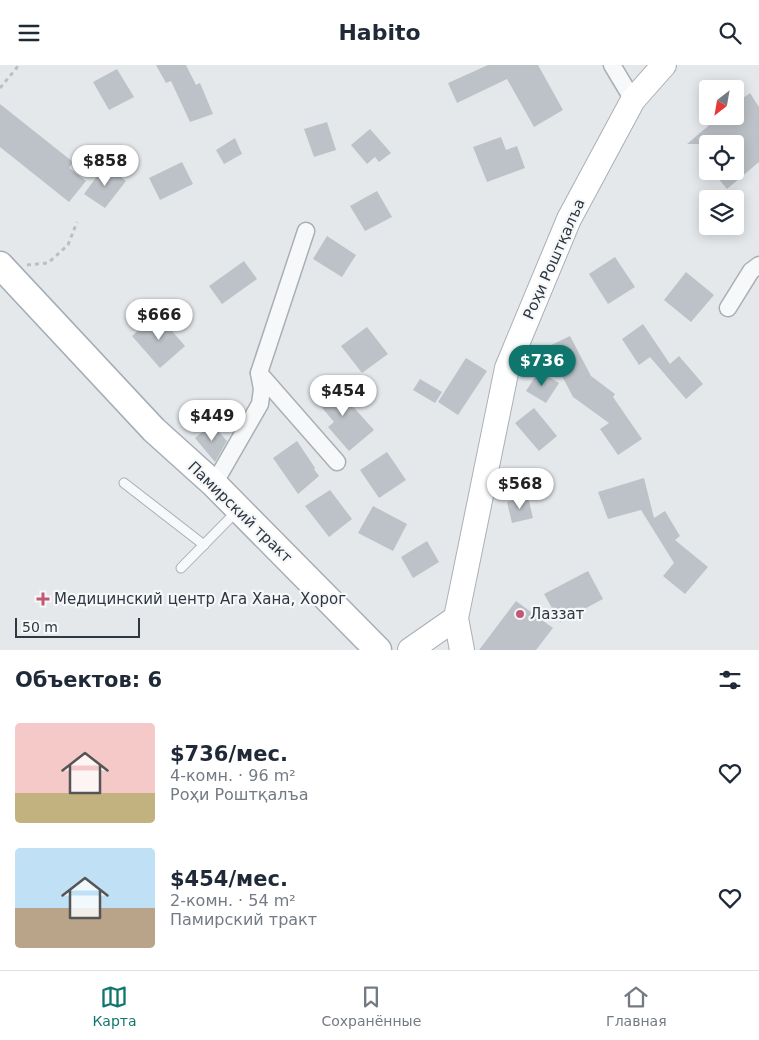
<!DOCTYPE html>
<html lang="ru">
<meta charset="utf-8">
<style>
:root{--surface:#fff;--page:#f6f6f7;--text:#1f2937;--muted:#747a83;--line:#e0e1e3;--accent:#0f766e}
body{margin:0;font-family:"DejaVu Sans",sans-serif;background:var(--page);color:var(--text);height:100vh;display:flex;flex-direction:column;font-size:19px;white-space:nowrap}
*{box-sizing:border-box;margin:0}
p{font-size:16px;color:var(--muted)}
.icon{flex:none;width:28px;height:28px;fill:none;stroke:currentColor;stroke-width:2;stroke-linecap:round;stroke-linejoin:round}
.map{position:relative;height:585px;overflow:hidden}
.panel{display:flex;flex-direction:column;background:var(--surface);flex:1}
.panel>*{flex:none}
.needle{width:32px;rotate:211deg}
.tools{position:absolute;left:699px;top:15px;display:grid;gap:10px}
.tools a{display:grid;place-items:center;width:45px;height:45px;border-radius:5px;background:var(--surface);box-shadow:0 2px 12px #0003;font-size:25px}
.scale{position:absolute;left:15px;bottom:12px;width:125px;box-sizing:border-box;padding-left:5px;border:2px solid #2e3742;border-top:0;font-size:14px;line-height:18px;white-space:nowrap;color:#2e3742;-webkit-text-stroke:4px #f5f7f8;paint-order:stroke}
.price{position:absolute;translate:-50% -42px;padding:0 11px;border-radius:18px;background:#fff;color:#222;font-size:16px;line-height:32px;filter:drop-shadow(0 1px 2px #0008)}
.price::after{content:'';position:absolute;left:50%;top:30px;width:15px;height:11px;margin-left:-8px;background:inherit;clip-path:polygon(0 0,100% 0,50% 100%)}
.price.selected{background:var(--accent);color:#fff}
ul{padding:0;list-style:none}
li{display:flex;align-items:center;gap:15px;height:125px;padding:0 15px}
li span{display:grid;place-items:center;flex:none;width:140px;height:100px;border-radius:5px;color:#555}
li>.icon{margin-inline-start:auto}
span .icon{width:60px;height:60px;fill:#fffc;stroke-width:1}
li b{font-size:21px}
h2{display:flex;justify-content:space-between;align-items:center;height:60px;padding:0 15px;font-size:21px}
header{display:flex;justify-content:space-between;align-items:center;height:65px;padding:0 15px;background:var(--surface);font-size:22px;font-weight:600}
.tab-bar{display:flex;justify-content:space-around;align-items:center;height:70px;border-top:1px solid var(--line);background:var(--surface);font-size:14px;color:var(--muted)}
.tab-bar a{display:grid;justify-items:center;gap:2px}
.tab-bar .selected{color:var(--accent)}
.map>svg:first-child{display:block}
.building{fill:#bcc2c7}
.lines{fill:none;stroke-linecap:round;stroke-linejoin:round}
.lane-casing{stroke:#aaafb5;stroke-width:11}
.street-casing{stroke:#aaafb5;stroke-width:19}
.secondary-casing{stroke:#aaafb5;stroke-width:26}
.primary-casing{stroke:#a5aeb6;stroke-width:29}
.path{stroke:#bbbec3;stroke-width:3;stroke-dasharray:4 4;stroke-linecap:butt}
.lane{stroke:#f7f8fa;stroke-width:9}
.street{stroke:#f7f8fa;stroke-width:16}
.secondary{stroke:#fff;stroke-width:24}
.primary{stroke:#fff;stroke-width:26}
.poi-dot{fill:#c25873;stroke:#f5f7f8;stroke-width:2}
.labels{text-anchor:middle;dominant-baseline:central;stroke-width:4.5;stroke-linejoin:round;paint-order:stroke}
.street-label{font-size:15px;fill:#2e3742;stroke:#f5f7f8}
.poi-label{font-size:15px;fill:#2e3742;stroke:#f5f7f8;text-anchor:start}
</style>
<header><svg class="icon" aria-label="menu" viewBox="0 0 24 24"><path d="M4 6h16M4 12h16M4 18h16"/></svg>Habito<svg class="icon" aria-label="search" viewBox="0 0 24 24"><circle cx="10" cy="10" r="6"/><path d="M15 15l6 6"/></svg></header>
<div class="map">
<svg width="759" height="585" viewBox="0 0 759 585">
<rect width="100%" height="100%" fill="#e5e8eb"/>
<!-- building -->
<g class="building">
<polygon points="156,0 186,0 196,20 200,18 213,49 190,57 171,16 166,18"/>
<polygon points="488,0 538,0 563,45 534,62 507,14 457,38 448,18"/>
<polygon points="117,4 134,32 109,45 93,17"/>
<polygon points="750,28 759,42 759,97 727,124 712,106 735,106 735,79 687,79 720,51 735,51 735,39"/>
<polygon points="0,39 73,97 69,103 86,116 69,137 0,82"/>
<polygon points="327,57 336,85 314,92 304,64"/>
<polygon points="370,64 391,88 379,97 375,92 367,99 351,80"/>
<polygon points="501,72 506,85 517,81 525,103 487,117 473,82"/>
<polygon points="235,73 242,89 224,99 216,85"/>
<polygon points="182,97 193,119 160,135 149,113"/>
<polygon points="105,100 126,116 105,143 84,129"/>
<polygon points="377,126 392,152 365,166 350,141"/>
<polygon points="327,171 356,190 342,212 313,194"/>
<polygon points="615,192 635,222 608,239 589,209"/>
<polygon points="244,196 257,214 222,239 209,221"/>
<polygon points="686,207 714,230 691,257 664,235"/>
<polygon points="157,249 185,281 160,303 132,271"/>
<polygon points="643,259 670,299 679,291 703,319 686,334 650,292 639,300 622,274"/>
<polygon points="367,262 388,289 362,308 341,281"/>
<polygon points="570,271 591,311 615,329 613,332 642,374 618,390 600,364 609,358 573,332 547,282"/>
<polygon points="466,293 487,306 458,350 438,337"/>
<polygon points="539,306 559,318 546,338 526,326"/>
<polygon points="420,314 442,327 435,338 413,325"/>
<polygon points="331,317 374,365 349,386 328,362 334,357 313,332"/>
<polygon points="534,343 557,371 539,386 515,358"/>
<polygon points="212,359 227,376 215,397 195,373"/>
<polygon points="297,376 315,403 314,404 319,411 298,429 273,393"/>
<polygon points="387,387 406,415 379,433 360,405"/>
<polygon points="644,413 654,453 665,446 680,471 675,475 708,502 685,529 663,511 674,498 641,445 608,454 598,427"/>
<polygon points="330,425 352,454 329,472 305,441"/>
<polygon points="528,432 533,453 512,458 507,437"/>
<polygon points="373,441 407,459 393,486 358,468"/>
<polygon points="427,476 439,497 413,513 401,492"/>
<polygon points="588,506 603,534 560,557 544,529"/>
<polygon points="516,536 553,563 536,585 479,585"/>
</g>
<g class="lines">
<!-- lane casing -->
<g class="lane-casing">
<g id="lane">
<polyline points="124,418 204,480"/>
<polyline points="181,503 237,446"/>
</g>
</g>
<!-- street casing -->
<g class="street-casing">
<g id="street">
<polyline points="612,0 633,35"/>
<polyline points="728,243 751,206 759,200"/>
<polyline points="259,308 337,397"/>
<polyline points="214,419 260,339 262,324 259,308 306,166"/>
</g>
</g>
<!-- secondary casing -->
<g class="secondary-casing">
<g id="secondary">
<polyline points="410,585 456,553"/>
<polyline points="462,585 456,553 507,303 569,154 633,35 664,0"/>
</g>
</g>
<!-- primary casing -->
<g class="primary-casing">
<polyline id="primary" points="0,200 154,365 214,419 378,585"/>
</g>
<!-- path -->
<g class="path">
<polyline points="0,23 19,0"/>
<polyline points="27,200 48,198 68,180 77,157"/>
</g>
<!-- lane -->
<use href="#lane" class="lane"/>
<!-- street -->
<use href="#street" class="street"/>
<!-- secondary -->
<use href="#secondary" class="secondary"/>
<!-- primary -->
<use href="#primary" class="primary"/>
</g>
<!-- markers -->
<g class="poi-dot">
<path d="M40.5 526.5h5v5h5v5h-5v5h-5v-5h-5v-5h5z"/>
<circle cx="520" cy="549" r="5"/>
</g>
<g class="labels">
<!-- street labels -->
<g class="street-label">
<text transform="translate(554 194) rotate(-66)">Роҳи Роштқалъа</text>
<text transform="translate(240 447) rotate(44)">Памирский тракт</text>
</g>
<!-- poi labels -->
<g class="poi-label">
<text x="54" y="534">Медицинский центр Ага Хана, Хорог</text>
<text x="530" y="549">Лаззат</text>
</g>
</g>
</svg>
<div class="tools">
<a><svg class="needle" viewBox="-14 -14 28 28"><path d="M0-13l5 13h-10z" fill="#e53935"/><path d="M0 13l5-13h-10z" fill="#747a83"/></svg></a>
<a><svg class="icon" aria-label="locate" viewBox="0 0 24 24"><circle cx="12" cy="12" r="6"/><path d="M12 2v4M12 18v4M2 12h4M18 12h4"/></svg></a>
<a><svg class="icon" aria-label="layers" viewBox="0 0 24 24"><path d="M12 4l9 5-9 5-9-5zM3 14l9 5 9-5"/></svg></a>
</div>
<div class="scale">50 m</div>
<b class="price" style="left:105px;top:122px">$858</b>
<b class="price" style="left:159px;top:276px">$666</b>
<b class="price selected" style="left:542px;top:322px">$736</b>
<b class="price" style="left:343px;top:352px">$454</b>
<b class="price" style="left:212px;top:377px">$449</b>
<b class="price" style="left:520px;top:445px">$568</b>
</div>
<section class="panel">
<h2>Объектов: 6<svg class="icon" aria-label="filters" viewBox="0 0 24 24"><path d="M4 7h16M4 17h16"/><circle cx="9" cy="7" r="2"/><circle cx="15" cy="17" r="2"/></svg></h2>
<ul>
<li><span style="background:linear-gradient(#f6c9c9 70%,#c2b280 0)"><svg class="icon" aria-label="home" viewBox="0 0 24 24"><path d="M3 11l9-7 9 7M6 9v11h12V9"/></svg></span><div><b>$736/мес.</b><p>4-комн. · 96 m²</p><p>Роҳи Роштқалъа</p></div><svg class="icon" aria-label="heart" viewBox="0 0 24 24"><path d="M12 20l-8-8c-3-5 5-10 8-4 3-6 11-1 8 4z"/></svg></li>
<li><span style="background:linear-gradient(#bfe0f5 60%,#b9a48a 0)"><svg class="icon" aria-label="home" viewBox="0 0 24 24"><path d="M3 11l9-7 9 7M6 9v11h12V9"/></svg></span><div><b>$454/мес.</b><p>2-комн. · 54 m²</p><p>Памирский тракт</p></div><svg class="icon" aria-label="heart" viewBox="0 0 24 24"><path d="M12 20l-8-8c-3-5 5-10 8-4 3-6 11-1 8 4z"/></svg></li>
</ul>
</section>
<nav class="tab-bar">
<a class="selected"><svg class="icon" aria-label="map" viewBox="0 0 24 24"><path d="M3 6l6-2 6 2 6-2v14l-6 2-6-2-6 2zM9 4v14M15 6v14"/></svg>Карта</a>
<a><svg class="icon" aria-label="saved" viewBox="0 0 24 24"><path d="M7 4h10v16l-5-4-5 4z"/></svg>Сохранённые</a>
<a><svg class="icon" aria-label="home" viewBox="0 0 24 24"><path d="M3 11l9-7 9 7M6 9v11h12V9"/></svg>Главная</a>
</nav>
